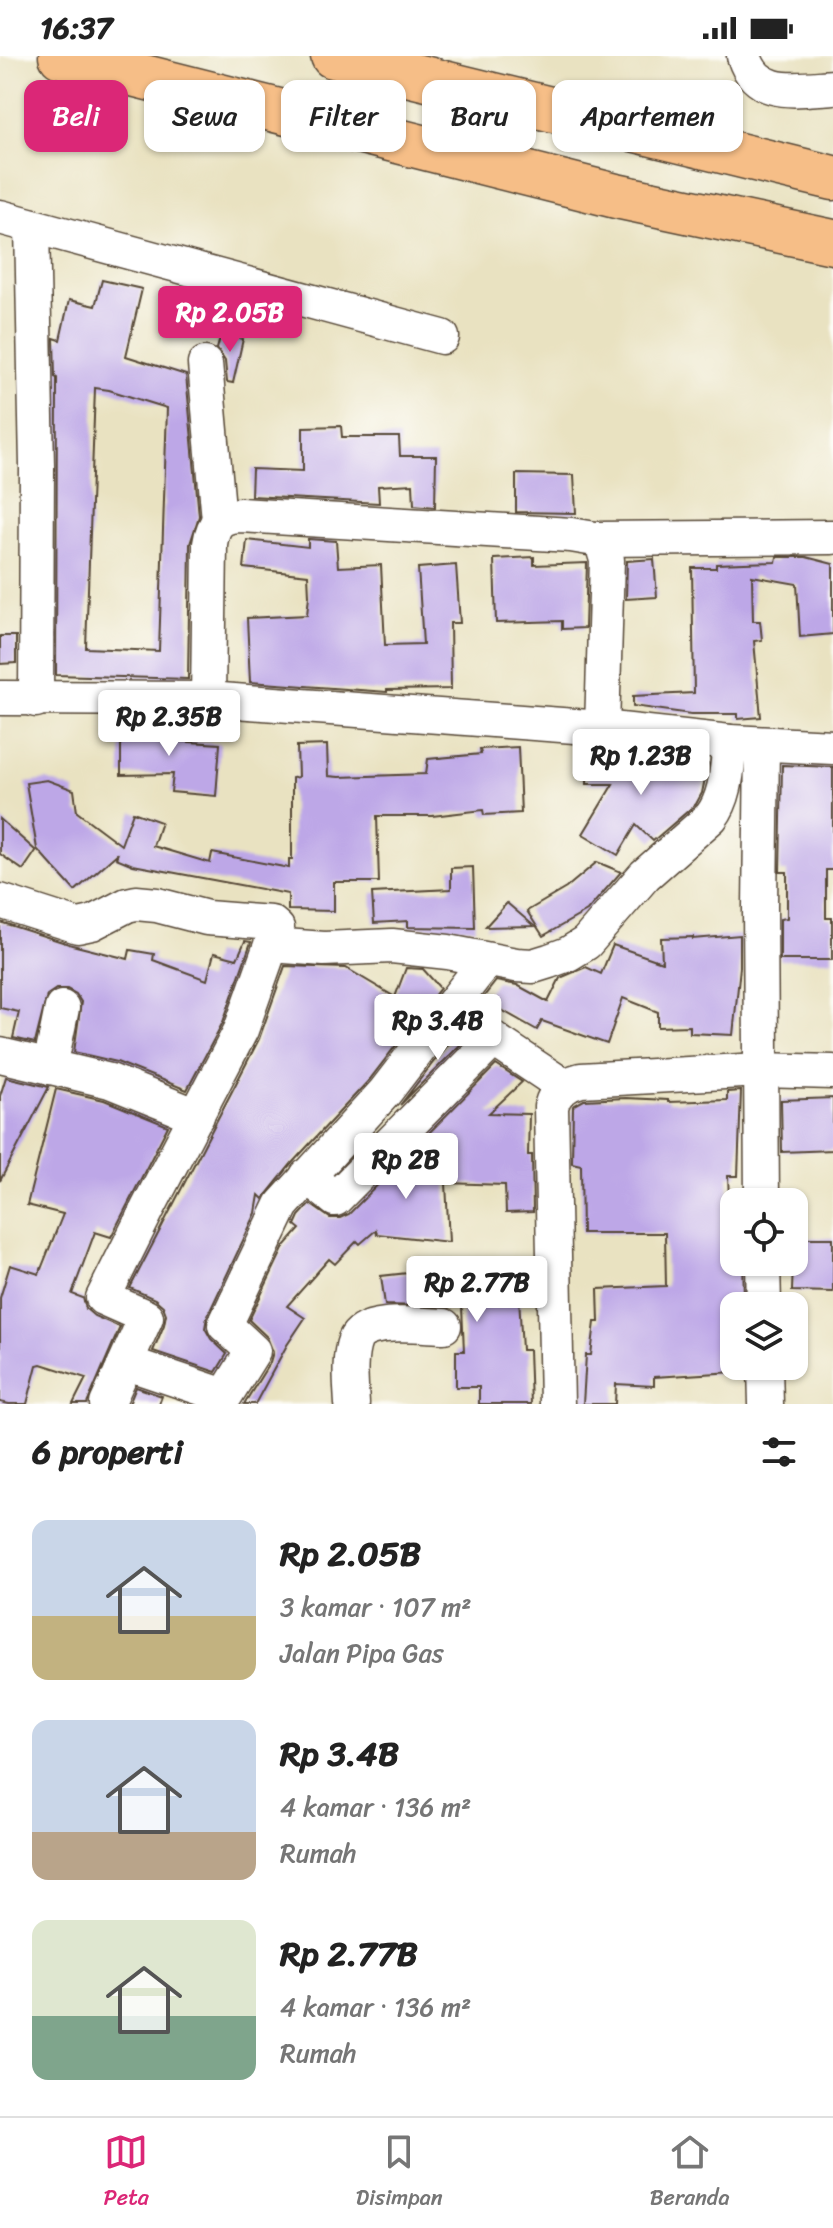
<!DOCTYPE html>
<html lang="id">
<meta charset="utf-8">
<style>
:root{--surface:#fff;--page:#f2f2f2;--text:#222;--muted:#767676;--line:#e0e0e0;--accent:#db2777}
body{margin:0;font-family:Sriracha,sans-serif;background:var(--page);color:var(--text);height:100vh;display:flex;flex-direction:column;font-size:30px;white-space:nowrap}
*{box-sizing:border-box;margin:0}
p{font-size:26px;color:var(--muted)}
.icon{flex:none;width:44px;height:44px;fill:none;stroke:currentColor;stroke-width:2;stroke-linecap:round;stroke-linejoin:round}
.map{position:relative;height:1348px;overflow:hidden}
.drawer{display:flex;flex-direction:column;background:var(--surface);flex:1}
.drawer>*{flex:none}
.guide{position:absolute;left:24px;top:24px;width:786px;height:72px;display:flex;gap:16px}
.controls{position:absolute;left:720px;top:1132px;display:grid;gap:16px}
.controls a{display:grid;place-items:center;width:88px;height:88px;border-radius:16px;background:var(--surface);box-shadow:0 2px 6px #0004;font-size:40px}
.price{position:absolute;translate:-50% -68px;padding:0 18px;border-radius:8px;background:#fff;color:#222;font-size:26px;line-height:52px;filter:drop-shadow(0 2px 4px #0008)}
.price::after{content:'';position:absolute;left:50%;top:48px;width:24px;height:18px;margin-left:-12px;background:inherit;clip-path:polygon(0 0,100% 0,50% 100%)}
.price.active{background:var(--accent);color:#fff}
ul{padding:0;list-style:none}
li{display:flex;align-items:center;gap:24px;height:200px;padding:0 32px}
li span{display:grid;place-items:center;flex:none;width:224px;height:160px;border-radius:16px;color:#555}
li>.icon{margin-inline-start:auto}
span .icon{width:96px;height:96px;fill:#fffc;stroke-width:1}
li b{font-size:34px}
h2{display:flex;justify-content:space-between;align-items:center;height:96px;padding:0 32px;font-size:34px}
.tag{padding:0 28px;border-radius:16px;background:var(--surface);box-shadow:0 2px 6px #0004;font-size:28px;line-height:72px}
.tag.active{background:var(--accent);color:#fff}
.status{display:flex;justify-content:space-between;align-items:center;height:56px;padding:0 40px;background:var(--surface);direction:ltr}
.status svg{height:22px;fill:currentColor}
.dock{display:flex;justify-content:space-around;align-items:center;height:112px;border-top:2px solid var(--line);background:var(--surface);font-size:22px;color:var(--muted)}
.dock a{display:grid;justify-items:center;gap:4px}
.dock .active{color:var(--accent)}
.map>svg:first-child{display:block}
.building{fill:#bda7e7;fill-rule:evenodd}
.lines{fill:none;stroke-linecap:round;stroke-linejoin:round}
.minor-casing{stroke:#554636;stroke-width:37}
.highway-casing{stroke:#554636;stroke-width:47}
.minor{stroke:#fff;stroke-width:34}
.highway{stroke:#f6be87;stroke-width:44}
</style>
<div class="status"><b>16:37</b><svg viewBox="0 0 49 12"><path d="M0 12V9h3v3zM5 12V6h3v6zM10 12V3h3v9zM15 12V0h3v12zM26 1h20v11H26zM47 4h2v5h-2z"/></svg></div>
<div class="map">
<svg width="833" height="1348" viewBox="0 0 833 1348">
<rect width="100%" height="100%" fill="#fdfcf7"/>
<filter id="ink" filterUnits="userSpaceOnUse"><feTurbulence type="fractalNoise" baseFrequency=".0125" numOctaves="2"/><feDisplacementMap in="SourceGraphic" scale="16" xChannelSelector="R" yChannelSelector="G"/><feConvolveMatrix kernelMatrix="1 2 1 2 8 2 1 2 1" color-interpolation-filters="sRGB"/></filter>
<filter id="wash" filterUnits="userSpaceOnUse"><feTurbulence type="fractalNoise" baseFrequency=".006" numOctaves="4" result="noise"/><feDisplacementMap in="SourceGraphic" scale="32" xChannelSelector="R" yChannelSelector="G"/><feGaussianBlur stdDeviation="1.8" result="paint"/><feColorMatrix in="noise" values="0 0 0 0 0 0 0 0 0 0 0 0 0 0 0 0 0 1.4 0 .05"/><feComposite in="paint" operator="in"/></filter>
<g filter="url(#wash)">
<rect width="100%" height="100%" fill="#e9e2c1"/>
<g id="blocks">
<!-- building -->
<g class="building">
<path d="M102,224l40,9 -16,67 60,19 13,141 -9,28 -2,135 -132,-4 1,-297 -2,-1 -1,-39 6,2 9,-40 26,6zM95,332l14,2 58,18 -8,243 -73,-3z"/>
<polygon points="221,278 243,283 233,327 227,326 225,305 217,293"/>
<polygon points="341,370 342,381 399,381 400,400 436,400 435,451 414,449 413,428 378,430 379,447 251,440 252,413 303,415 303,371"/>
<polygon points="516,418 574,419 576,457 516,456"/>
<polygon points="308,483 336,485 338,511 381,509 385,589 423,588 418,512 456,509 460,567 450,567 451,633 387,634 387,636 250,626 247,562 307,559 309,540 308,519 244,512 247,484 308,491"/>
<polygon points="534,501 534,509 587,507 585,572 562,573 562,565 496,567 494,503"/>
<polygon points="777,501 806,501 833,508 833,578 800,581 797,528 752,520 753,565 760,565 762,584 754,585 761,661 738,663 738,658 691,658 633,650 633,640 694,637 692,512 716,512 716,508 776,506"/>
<polygon points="654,503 657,541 626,543 627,505"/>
<polygon points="0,580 16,580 16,607 0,608"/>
<polygon points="121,663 161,663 160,684 220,688 216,740 171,736 173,718 121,719"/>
<polygon points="327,689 328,720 339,721 426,718 428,703 481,698 480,693 518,691 521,757 484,759 483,754 432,760 377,760 379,826 334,826 334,855 288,854 288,838 133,809 116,802 118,797 75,835 37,793 26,727 47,724 74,734 77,756 121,789 133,756 161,766 153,790 210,807 212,797 289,812 289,803 292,803 292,722 298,721 297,690"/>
<polygon points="588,694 623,696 622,702 654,723 665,699 675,700 694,709 696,704 708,708 702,737 696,748 653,785 636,769 618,799 583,778 613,728 587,728"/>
<polygon points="782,709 833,711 833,814 826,814 826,862 832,862 832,904 780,904 780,863 787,862 787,816 780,816"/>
<polygon points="0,763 36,795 23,814 0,798"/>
<polygon points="597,806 621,816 587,855 543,880 527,855 566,832"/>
<polygon points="473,811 475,872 408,871 408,865 374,867 372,837 451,833 451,812"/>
<polygon points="507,847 534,870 485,871"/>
<polygon points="0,866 72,889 128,903 130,894 154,898 153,904 207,924 214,897 237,903 245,885 251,886 223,966 187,1034 117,1006 74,996 81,946 76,938 67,933 56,933 47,939 35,987 13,982 19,956 0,952"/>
<polygon points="740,879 740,911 733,979 690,977 690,970 658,971 658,956 623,942 607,988 542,965 537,974 482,943 496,925 517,929 548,946 560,922 586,911 601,918 613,889 662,906 661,882 693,881 693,883"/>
<polygon points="285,910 346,912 395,941 406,912 423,913 440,932 370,1023 292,1107 263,1143 259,1139 256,1157 207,1261 205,1272 211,1283 227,1298 216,1316 153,1295 164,1269 166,1258 163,1250 155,1243 130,1232 259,983"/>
<polygon points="452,982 462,987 400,1049 401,1048"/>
<polygon points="496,1009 522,1026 489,1057 529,1058 528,1099 532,1099 533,1156 506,1157 505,1129 446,1127 449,1186 377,1178 376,1174 360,1188 357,1185 335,1208 329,1203 287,1250 305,1262 287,1289 255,1348 244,1348 270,1306 273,1296 267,1281 249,1264 284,1191 300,1173 295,1169 299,1160 310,1148 330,1162 340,1162 349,1158"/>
<polygon points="6,1021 49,1031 0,1125 0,1040"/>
<polygon points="56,1033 104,1044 168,1070 111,1181 95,1176 72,1238 83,1242 86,1253 94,1260 120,1271 87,1348 73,1348 86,1322 41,1308 37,1309 27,1348 9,1348 0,1346 0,1242 10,1209 39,1218 63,1158 27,1149"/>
<polygon points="741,1035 738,1120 728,1120 730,1165 734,1165 734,1206 743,1206 744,1241 734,1241 734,1316 654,1321 654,1330 616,1328 615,1348 583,1348 586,1299 591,1299 595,1266 599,1266 598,1233 666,1230 665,1177 582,1177 581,1109 572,1107 573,1050 584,1044 626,1042 668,1044 668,1046 727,1044 727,1036"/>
<polygon points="833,1042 833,1094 782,1096 781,1044"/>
<polygon points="794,1182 833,1182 833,1236 792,1235"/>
<polygon points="517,1205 522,1294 529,1294 531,1348 479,1348 479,1331 456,1331 456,1295 464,1295 462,1251 385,1249 381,1220"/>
<polygon points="136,1331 162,1340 159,1348 129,1348"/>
</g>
</g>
</g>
<g filter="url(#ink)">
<use href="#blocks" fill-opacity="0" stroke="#554636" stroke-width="2"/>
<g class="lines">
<!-- minor casing -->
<g class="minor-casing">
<g id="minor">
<path d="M744,0c13,43 53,33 89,31"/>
<polyline points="0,161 442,281"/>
<polyline points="32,170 37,410 36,644"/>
<polyline points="205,308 219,464"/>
<polyline points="597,483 832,481"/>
<polyline points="0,642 208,643 602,672 730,686 833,691"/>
<path d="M208,643l2,-155c3,-20 9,-28 30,-29l331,20 30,5 6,20 -5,168"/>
<polyline points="0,845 78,870 92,867 127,849 136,847 157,849 207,862 271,867 277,872 241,974 148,1152 103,1242 146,1261 107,1348"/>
<path d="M272,889l52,4 68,-3 56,6 68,13 17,1 16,-5 19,-7 18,-11 59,-68 66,-58c16,-21 16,-49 19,-75"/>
<polyline points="446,955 484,977 565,1031"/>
<polyline points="0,999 110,1025 197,1060"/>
<polyline points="50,1011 62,952"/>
<polyline points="307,1120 335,1143 494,983"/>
<polyline points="762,1146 760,851 762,688"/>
<polyline points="763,1206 764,1250"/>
<polyline points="127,1307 225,1340 253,1295 225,1269 282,1149 385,1036 486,905"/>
<polyline points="765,1310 766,1348"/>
<path d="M352,1348c-1,-19 -4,-46 3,-64 9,-23 68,-14 89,-14"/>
<path d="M557,1348l-6,-297c4,-17 15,-23 30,-27l179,-10 73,2"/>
</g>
</g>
<!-- highway casing -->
<g class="highway-casing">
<g id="highway">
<polyline points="61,0 616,140 833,186"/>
<polyline points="333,0 833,122"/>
</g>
</g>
<!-- minor -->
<use href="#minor" class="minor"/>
<!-- highway -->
<use href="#highway" class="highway"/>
</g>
</g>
</svg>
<div class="controls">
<a><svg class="icon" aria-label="locate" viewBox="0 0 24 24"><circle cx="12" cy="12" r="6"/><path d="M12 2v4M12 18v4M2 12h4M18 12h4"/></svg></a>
<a><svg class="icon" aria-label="layers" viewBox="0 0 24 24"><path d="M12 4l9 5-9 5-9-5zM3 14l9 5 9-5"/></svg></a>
</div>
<b class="price active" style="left:230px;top:298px">Rp 2.05B</b>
<b class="price" style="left:169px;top:702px">Rp 2.35B</b>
<b class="price" style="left:641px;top:741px">Rp 1.23B</b>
<b class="price" style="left:438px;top:1006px">Rp 3.4B</b>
<b class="price" style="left:406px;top:1145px">Rp 2B</b>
<b class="price" style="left:477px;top:1268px">Rp 2.77B</b>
<div class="guide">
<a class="tag active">Beli</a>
<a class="tag">Sewa</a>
<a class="tag">Filter</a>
<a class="tag">Baru</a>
<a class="tag">Apartemen</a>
</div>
</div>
<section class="drawer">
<h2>6 properti<svg class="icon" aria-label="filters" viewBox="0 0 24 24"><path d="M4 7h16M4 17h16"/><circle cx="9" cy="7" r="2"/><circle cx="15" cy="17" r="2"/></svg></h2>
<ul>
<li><span style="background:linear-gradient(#c9d6e8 60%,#c2b280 0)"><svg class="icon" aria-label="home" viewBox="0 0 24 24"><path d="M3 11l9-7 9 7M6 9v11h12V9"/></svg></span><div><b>Rp 2.05B</b><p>3 kamar · 107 m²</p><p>Jalan Pipa Gas</p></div></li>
<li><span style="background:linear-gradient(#c9d6e8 70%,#b9a48a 0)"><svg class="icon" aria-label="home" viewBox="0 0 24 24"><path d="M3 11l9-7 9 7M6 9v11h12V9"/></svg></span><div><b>Rp 3.4B</b><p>4 kamar · 136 m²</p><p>Rumah</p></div></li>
<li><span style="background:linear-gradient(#dfe7d0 60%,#7fa58c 0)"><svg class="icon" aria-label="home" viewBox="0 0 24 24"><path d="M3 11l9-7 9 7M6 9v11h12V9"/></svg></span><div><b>Rp 2.77B</b><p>4 kamar · 136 m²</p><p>Rumah</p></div></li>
</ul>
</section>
<nav class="dock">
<a class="active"><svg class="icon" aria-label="map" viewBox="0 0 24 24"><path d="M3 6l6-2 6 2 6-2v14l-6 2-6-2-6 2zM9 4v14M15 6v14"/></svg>Peta</a>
<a><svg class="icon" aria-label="saved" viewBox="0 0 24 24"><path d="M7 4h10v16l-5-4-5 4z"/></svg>Disimpan</a>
<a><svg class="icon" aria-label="home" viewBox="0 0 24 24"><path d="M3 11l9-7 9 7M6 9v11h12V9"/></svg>Beranda</a>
</nav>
